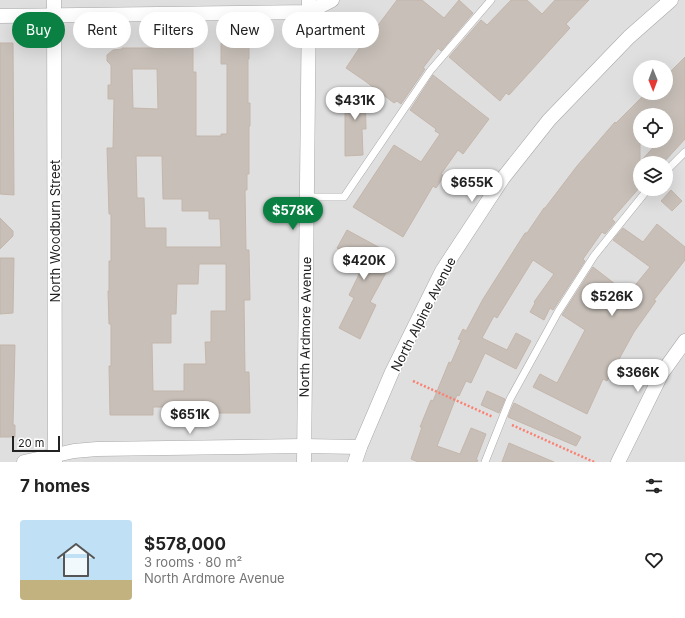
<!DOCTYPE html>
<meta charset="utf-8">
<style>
:root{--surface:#fff;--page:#f6f6f6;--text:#222;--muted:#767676;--accent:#0b8043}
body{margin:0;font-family:Inter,sans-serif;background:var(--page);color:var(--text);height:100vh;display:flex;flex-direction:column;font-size:15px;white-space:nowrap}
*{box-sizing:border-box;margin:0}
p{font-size:13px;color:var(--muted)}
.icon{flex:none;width:22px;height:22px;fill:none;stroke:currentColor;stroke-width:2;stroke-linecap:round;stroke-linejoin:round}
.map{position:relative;height:462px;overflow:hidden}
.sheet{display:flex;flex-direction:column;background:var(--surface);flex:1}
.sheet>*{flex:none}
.banner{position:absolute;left:12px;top:12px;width:400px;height:36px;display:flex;gap:8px}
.needle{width:26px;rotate:179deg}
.controls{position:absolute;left:633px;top:60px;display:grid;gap:8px}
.controls a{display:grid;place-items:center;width:40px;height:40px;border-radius:50%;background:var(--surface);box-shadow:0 4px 16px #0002;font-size:20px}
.scale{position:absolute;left:12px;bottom:10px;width:48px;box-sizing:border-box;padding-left:4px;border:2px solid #222;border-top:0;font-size:11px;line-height:14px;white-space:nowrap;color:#222;-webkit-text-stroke:3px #fff;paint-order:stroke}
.price{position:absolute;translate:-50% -34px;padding:0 9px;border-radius:14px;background:#fff;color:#222;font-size:13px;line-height:26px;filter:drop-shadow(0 1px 2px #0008)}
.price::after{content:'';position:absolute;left:50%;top:24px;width:12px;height:9px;margin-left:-6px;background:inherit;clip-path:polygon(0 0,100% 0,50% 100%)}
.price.selected{background:var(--accent);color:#fff}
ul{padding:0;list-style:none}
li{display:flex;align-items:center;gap:12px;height:100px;padding:0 20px}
li span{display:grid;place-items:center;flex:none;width:112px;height:80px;border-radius:4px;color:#555}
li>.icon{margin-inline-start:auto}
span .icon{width:48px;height:48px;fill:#fffc;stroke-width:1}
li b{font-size:17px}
h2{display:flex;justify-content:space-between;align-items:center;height:48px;padding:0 20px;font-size:17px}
.tag{padding:0 14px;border-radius:18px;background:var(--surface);box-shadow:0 4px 16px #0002;font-size:14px;line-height:36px}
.tag.selected{background:var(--accent);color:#fff}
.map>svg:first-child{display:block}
.residential{fill:#e0dfdf;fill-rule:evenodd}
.building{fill:#c7bfb8;stroke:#c4b6ab;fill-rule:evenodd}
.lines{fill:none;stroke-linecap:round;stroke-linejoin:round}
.lane-casing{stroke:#a9a9a9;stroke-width:8}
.street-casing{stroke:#a9a9a9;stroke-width:15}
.path{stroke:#fa8072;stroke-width:2.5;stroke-dasharray:2 2;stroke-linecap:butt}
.lane{stroke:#fff;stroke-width:7}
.street{stroke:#fff;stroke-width:14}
.labels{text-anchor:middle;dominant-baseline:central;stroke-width:3;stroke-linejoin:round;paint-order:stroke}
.street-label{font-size:13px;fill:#222;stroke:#fff}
</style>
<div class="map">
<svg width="685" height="462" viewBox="0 0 685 462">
<rect width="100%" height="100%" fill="#f2efe9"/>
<!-- residential -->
<path class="residential" d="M0,0h685v462h-685zM640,67h26v26h-26zM640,115h26v26h-26zM640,163h26v26h-26z"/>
<!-- building -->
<g class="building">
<polygon points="397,0 422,0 444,18 459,0 473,13 441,51 438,48 423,68 425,69 401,104 397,101 394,103 365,81 346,68 362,44 364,44"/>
<polygon points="511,0 527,0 542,14 555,0 589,0 566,24 570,28 509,95 506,93 500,101 449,57 481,20 487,25"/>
<path d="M161,41h32v31h3v64h25v-2h6v-70h-6v-21l20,-1v4h8v13h-1v44h2v23h-1v48h-2v16h-2l1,60h3l1,50h-6l1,72h4l1,41h-57v-6h-40v8h-43l-1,-49h2v-42h-2l-1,-33h1v-30h2v-47h-2l-2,-66h6l1,-49h-6v-14h3v-20l-4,-4v-6l6,-5 9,-1v-1h39zM132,69h25l1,40 -25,-1zM136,156h26l1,43h19v12h27v8h11l1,28h-55v-19h-21l-1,-30h-7zM199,264h27v47h-15v31h-6l1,22h-22v27h-31l-1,-48h19v-29h5l1,-30h21z"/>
<polygon points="0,43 13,43 14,195 0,194"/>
<path d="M685,57v82l-22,24h-23v24l-28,32 3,3 -10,12 -3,-2 -19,27 2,2 -32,49 -3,-2 -6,12 -14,-8 5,-9 -1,-1 20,-28 -21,-14 -36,58 -3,-2 -12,22 25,12 9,-17 15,8 -15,28 -31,-16 -14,30 -5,-2 -7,15 -2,-1 -20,51 23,8 11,-26 15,6 -10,26h2l-1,2h-59l-7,-3 11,-32h-2l11,-27 2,1 16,-39 2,1 10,-23 -3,-1 5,-10 3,2 17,-32 42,-66h2l17,-25h1l32,-42 38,-44 1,1 30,-30h20v-17zM640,115h26v26h-7l-19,21z"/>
<polygon points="433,75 489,119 463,154 458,150 441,174 444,176 436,188 433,186 403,237 353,207 394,145 421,162 440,134 435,131 436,129 410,110"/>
<polygon points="345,89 365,89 366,129 362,129 363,155 345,156"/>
<polygon points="671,190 682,201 672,211 661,201"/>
<polygon points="0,218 13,231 13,236 0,249"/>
<polygon points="657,224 685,247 685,260 654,300 656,301 634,332 607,381 603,379 587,414 533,387 540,374 557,383 585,330 562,315 593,267 628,294 650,267 613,240 623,228 643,242"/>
<polygon points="347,230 395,256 370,302 376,305 360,339 339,328 354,298 349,295 365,262 337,248"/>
<polygon points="0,258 14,258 13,313 0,314"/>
<polygon points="0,345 15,345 13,425 15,425 15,437 0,437"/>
<polygon points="487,391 505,399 499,413 481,405"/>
<polygon points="514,403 581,437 576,446 508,417"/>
<polygon points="509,443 554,462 502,462"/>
</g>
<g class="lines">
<!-- lane casing -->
<g class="lane-casing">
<g id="lane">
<polyline points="666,171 685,152"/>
<polyline points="306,197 344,197 430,71 491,0"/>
<polyline points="485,462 510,399 558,312 594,256 648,189"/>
</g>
</g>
<!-- street casing -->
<g class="street-casing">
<g id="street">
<polyline points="54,0 55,462"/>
<polyline points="0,16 309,12 332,0"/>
<polyline points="24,462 74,451 97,449 303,446 360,447"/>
<polyline points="304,462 309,0"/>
<polyline points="355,462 360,447 392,372 442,271 503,178 549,120 629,37 671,0"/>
<polyline points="618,462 662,373 685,341"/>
</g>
</g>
<!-- path -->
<g class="path">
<polyline points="413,381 493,417"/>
<polyline points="512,425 594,462"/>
</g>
<!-- lane -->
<use href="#lane" class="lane"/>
<!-- street -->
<use href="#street" class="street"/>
</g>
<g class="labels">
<!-- street labels -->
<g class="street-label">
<text transform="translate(55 231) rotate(-90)">North Woodburn Street</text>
<text transform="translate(423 314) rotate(-63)">North Alpine Avenue</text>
<text transform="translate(305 327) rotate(-89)">North Ardmore Avenue</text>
</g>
</g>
</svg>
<div class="controls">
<a><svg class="needle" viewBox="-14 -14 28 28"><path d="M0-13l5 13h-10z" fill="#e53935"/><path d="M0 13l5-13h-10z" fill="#767676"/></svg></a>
<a><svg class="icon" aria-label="locate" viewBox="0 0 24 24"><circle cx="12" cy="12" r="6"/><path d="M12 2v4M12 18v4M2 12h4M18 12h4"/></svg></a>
<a><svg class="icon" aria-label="layers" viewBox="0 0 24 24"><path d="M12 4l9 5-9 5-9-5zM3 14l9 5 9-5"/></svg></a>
</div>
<div class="scale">20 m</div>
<b class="price" style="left:355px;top:121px">$431K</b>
<b class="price" style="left:472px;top:203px">$655K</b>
<b class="price selected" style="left:293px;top:231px">$578K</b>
<b class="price" style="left:364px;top:281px">$420K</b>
<b class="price" style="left:612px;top:317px">$526K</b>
<b class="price" style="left:638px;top:393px">$366K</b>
<b class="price" style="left:190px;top:435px">$651K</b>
<div class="banner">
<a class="tag selected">Buy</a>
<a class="tag">Rent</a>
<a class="tag">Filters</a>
<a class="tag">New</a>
<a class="tag">Apartment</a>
</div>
</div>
<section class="sheet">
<h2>7 homes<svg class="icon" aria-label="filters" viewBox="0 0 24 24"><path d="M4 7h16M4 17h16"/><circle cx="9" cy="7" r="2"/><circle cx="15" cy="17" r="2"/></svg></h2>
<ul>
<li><span style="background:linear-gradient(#bfe0f5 75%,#c2b280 0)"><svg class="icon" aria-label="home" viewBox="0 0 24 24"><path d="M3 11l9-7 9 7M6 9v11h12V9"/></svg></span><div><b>$578,000</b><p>3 rooms · 80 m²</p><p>North Ardmore Avenue</p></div><svg class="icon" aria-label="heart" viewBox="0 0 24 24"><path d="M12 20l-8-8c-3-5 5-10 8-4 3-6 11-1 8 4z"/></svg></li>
</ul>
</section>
